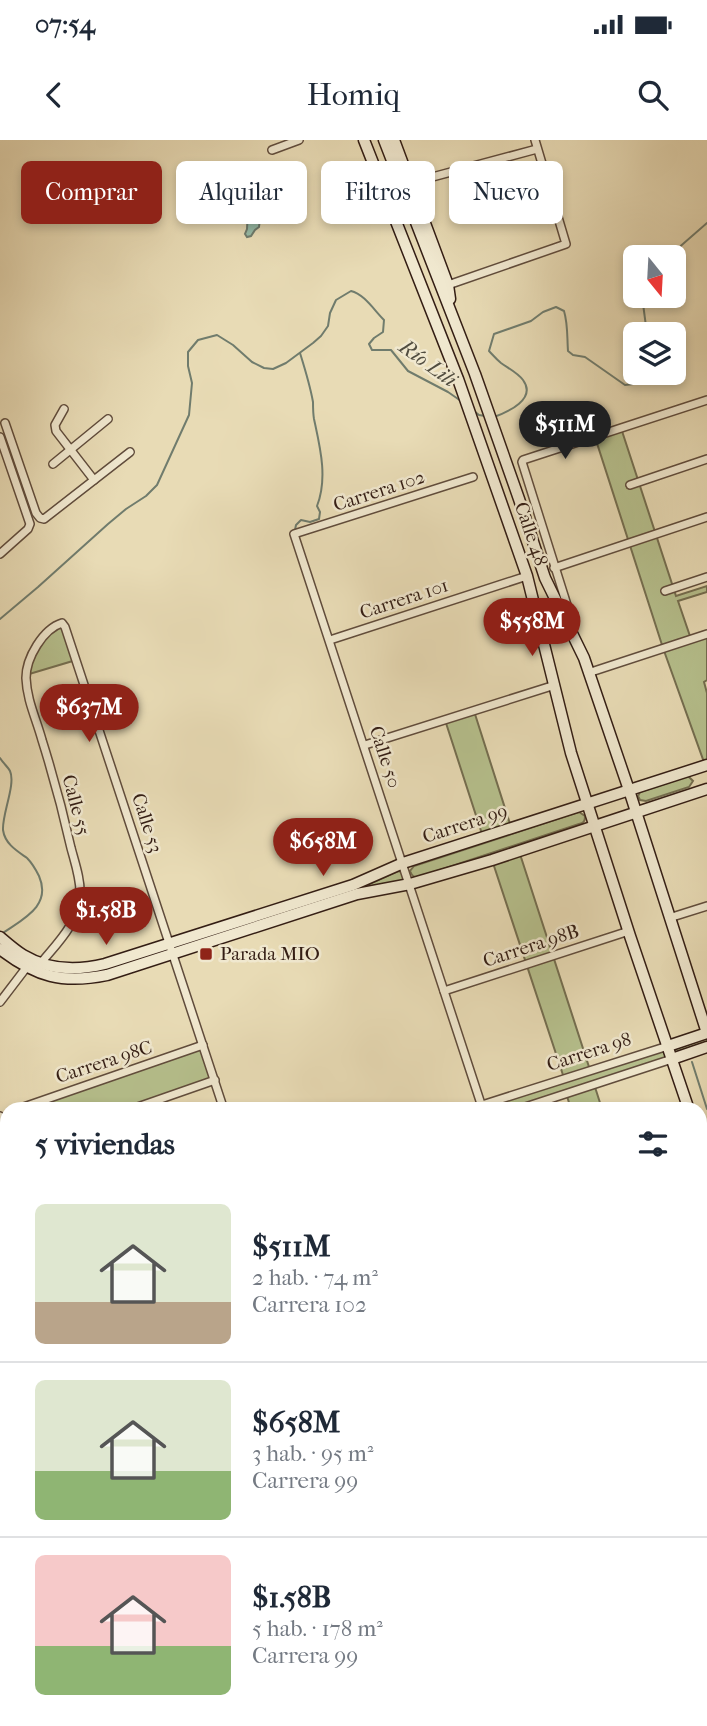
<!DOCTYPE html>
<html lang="es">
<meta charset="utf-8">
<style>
:root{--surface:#fff;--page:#f2f2f3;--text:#1f2937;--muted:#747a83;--line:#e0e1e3;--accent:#8f2418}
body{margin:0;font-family:"IM FELL French Canon",serif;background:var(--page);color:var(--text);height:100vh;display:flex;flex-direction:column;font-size:26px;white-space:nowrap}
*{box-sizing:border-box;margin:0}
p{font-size:23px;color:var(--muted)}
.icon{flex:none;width:38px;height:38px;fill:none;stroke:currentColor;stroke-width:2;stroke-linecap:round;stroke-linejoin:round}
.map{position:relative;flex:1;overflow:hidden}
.panel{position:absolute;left:0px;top:962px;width:707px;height:625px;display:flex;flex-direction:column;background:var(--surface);border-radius:21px 21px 0 0;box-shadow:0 4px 10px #0003}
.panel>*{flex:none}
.banner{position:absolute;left:21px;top:21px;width:665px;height:63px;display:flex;gap:14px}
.needle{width:46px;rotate:162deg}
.controls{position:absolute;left:623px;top:105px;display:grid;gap:14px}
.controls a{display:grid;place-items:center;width:63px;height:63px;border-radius:10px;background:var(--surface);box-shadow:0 4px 10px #0003;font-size:35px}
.price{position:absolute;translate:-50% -60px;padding:0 16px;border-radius:24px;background:var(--accent);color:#fff;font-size:23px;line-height:46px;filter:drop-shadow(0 2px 4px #0008)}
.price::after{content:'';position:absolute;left:50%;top:42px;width:21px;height:16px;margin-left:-10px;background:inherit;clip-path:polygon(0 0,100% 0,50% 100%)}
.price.selected{background:#222;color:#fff}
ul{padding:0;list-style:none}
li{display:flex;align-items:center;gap:21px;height:175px;padding:0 35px}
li+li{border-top:2px solid var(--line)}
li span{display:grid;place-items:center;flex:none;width:196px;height:140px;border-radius:10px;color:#555}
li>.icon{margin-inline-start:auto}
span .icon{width:84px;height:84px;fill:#fffc;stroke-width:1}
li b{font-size:30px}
h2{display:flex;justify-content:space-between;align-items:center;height:84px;padding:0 35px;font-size:30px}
.pill{padding:0 24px;border-radius:10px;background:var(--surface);box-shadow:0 4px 10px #0003;font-size:24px;line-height:63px}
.pill.selected{background:var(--accent);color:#fff}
.status{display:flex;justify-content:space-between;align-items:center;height:49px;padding:0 35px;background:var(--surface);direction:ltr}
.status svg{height:19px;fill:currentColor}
header{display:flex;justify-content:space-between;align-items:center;height:91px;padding:0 35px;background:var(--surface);font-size:32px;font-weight:600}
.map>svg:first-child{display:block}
.green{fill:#b6c08d;stroke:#746e50;stroke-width:2}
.water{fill:#98bca8;stroke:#707c6d;stroke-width:2}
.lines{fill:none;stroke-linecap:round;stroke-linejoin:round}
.stream{stroke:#707c6d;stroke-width:2}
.street-casing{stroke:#604c3c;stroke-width:10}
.secondary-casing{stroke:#331d14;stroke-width:13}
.street{stroke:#f0e8cf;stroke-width:7}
.secondary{stroke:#f0e8cf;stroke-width:10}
.poi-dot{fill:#8f2418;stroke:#f0e8cf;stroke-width:2.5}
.labels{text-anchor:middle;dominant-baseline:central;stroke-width:5;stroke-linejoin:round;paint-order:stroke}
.street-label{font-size:19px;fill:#331d14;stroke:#f0e8cf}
.poi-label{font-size:19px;fill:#331d14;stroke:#f0e8cf;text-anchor:start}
.water-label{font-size:21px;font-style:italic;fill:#514d40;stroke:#f0e8cf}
</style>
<div class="status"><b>07:54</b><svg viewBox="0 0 49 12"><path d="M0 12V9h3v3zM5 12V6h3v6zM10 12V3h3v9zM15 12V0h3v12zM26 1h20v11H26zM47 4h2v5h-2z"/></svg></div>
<header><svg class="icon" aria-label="back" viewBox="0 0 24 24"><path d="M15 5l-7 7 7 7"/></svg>Homiq<svg class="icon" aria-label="search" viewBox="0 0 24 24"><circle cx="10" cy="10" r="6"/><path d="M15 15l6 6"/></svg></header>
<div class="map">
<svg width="707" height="1586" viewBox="0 0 707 1586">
<rect width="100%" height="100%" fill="#e8dbb5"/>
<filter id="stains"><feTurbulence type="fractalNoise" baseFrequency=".00286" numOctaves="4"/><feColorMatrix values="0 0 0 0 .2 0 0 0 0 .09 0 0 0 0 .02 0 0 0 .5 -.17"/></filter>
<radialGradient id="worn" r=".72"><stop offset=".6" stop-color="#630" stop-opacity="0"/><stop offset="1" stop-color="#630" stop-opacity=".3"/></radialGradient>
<!-- green -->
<g class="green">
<polygon points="621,288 676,456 707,446 707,452 678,461 691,499 707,494 707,540 704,542 707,553 707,625 705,625 663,508 595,297"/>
<polygon points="60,483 76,520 26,535 34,511"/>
<polygon points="474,571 511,687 483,697 445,580"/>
<polygon points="688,636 693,641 689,647 646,661 640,660 638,656 640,652"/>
<path d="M579,672l6,4c0,5 -1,7 -6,8l-160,53c-5,1 -7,-1 -9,-6l4,-5z"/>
<polygon points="519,711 590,930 707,893 707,907 594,944 602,969 571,969 566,953 516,969 483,969 482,965 564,938 492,720"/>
<polygon points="398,731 402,732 404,739 402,741 358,749"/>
<polygon points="203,905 215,940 129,969 15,970"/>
<polygon points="707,1191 707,1222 700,1224 700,1194"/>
<polygon points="700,1278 707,1299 707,1385 703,1374 700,1374"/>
</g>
<!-- water -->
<polygon class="water" points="258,62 261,71 259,87 255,90 251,96 247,97 245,94 247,89 248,69"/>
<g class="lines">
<!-- stream -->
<g class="stream">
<polyline points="668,117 707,83"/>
<polyline points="642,156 647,194"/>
<polyline points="474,271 479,275 485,276"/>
<path d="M494,277c14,-5 43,-18 29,-37 -5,-7 -15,-12 -22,-17 -5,-4 -8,-8 -12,-12l5,-17 37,-13 12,-9 13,-5 8,4c4,13 3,26 4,40l5,4 12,2 40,28 9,-1 5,-11"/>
<path d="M295,390l1,-5 5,-5 9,2 9,-3 1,-7 -3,-6c11,-28 3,-59 -3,-87 -1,-6 -1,-12 -1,-17 -3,-17 -8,-33 -13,-49"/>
<path d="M0,479l38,-32 70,-63 18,-15 20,-13 11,-11 32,-70 3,-32 -4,-17v-14l10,-12 19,-5 16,10 19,17 12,6 9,1 13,-6 27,-20 8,-7 7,-10 2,-13 6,-13 15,-9c13,3 23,19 33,29l-1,12 -9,6 -5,6 3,6h19l17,21 40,21 13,9"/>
<path d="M0,618c3,5 8,9 10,13 6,13 -8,43 -7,59 2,14 14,21 24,28 5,5 9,12 12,18 13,30 -16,43 -36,57"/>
<polyline points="692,922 707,969"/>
</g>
<!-- street casing -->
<g class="street-casing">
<g id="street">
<polyline points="272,10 299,0"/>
<polyline points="410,43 537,9"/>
<polyline points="448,145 566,104 535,0"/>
<polyline points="64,269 55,285 56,291 94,340"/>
<polyline points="5,283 36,373 40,378 44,379 130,312"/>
<polyline points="0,297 30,384 28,389 0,414"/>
<polyline points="53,324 108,279"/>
<polyline points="473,337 294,394 483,970"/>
<polyline points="630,345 707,319"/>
<polyline points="554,428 707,377"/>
<polyline points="665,451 707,437"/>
<polyline points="573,484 522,322 523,320 707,260"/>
<polyline points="330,500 527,436"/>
<polyline points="588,533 707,494"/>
<polyline points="365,605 555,545"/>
<polyline points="669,778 707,766"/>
<path d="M41,823c18,-22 36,-38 39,-68 1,-15 -5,-32 -9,-47 -8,-36 -18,-73 -29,-108 -6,-22 -15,-39 -16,-62 0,-20 17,-49 36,-55l3,4 159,483"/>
<polyline points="444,851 629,791"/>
<polyline points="0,862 26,828"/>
<polyline points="482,965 668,906"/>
<polyline points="15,970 203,905"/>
<polyline points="129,970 215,940"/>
<polyline points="516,970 672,919"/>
<polyline points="0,976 7,1001"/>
<polyline points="700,1036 707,1034"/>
<polyline points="7,1110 3,1133 7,1142"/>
<polyline points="700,1126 707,1124"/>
<polyline points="700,1294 707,1292"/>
<polyline points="700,1358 707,1356"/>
<polyline points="700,1374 707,1372"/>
<polyline points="7,1424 2,1438 7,1438"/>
<polyline points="700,1500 707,1498"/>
<polyline points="700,1538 707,1535"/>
<polyline points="700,1572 707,1569"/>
<polyline points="140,1580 140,1586"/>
<polyline points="270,1580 271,1586"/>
<polyline points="682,1580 684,1586"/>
<polyline points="54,1586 109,1580"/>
</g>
</g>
<!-- secondary casing -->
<g class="secondary-casing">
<g id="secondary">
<polyline points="364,0 458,239 527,436 571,613 630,796 689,970"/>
<polyline points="384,0 475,234 519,359 545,438 584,518 629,650 707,893"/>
<polyline points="394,0 448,145 450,159"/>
<path d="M0,797c7,6 15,13 23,18 25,15 54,16 82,9l248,-79 50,-22 304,-98"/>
<path d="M0,809c36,28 63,35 107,26l250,-81 53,-10 82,-24 215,-71"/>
<polyline points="668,906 707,893"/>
<polyline points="672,919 707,907"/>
<polyline points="700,1005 707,1026"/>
</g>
</g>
<!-- street -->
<use href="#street" class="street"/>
<!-- secondary -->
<use href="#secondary" class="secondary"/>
</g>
<!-- markers -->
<rect class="poi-dot" x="199" y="807" width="14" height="14" rx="3.5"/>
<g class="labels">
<!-- street labels -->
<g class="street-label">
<text transform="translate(379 351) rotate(-18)">Carrera 102</text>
<text transform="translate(531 394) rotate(71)">Calle 48</text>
<text transform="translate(404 459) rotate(-18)">Carrera 101</text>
<text transform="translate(385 617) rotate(72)">Calle 50</text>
<text transform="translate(76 665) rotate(75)">Calle 55</text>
<text transform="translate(147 683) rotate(72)">Calle 53</text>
<text transform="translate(465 684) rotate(-18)">Carrera 99</text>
<text transform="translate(531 806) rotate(-18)">Carrera 98B</text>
<text transform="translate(589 912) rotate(-18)">Carrera 98</text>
<text transform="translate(104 922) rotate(-18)">Carrera 98C</text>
</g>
<!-- poi labels -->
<g class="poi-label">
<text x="220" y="814">Parada MIO</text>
</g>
<!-- water labels -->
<g class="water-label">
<text transform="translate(428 223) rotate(36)">Río Lili</text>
</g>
</g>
<rect width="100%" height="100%" filter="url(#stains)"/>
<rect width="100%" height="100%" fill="url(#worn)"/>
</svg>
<div class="controls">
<a><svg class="needle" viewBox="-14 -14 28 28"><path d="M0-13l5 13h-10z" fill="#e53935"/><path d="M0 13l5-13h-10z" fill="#747a83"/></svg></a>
<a><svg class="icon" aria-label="layers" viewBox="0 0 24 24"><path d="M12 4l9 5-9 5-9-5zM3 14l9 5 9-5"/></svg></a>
</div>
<b class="price selected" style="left:565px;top:321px">$511M</b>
<b class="price" style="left:532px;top:518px">$558M</b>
<b class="price" style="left:89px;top:604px">$637M</b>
<b class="price" style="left:323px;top:738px">$658M</b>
<b class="price" style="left:106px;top:807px">$1.58B</b>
<div class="banner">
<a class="pill selected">Comprar</a>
<a class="pill">Alquilar</a>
<a class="pill">Filtros</a>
<a class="pill">Nuevo</a>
</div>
<section class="panel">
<h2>5 viviendas<svg class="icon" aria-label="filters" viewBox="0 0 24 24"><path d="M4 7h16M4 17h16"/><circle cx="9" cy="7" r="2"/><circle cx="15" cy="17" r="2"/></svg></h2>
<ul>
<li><span style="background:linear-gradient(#dfe7d0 70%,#b9a48a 0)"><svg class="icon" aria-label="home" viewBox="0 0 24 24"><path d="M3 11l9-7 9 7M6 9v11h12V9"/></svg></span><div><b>$511M</b><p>2 hab. · 74 m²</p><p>Carrera 102</p></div></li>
<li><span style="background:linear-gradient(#dfe7d0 65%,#8fb573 0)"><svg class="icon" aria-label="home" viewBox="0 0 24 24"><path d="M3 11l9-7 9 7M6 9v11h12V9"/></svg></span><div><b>$658M</b><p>3 hab. · 95 m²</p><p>Carrera 99</p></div></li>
<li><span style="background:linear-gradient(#f6c9c9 65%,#8fb573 0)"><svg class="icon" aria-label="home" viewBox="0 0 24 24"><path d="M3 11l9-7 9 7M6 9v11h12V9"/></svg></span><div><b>$1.58B</b><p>5 hab. · 178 m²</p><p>Carrera 99</p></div></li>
</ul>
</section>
</div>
